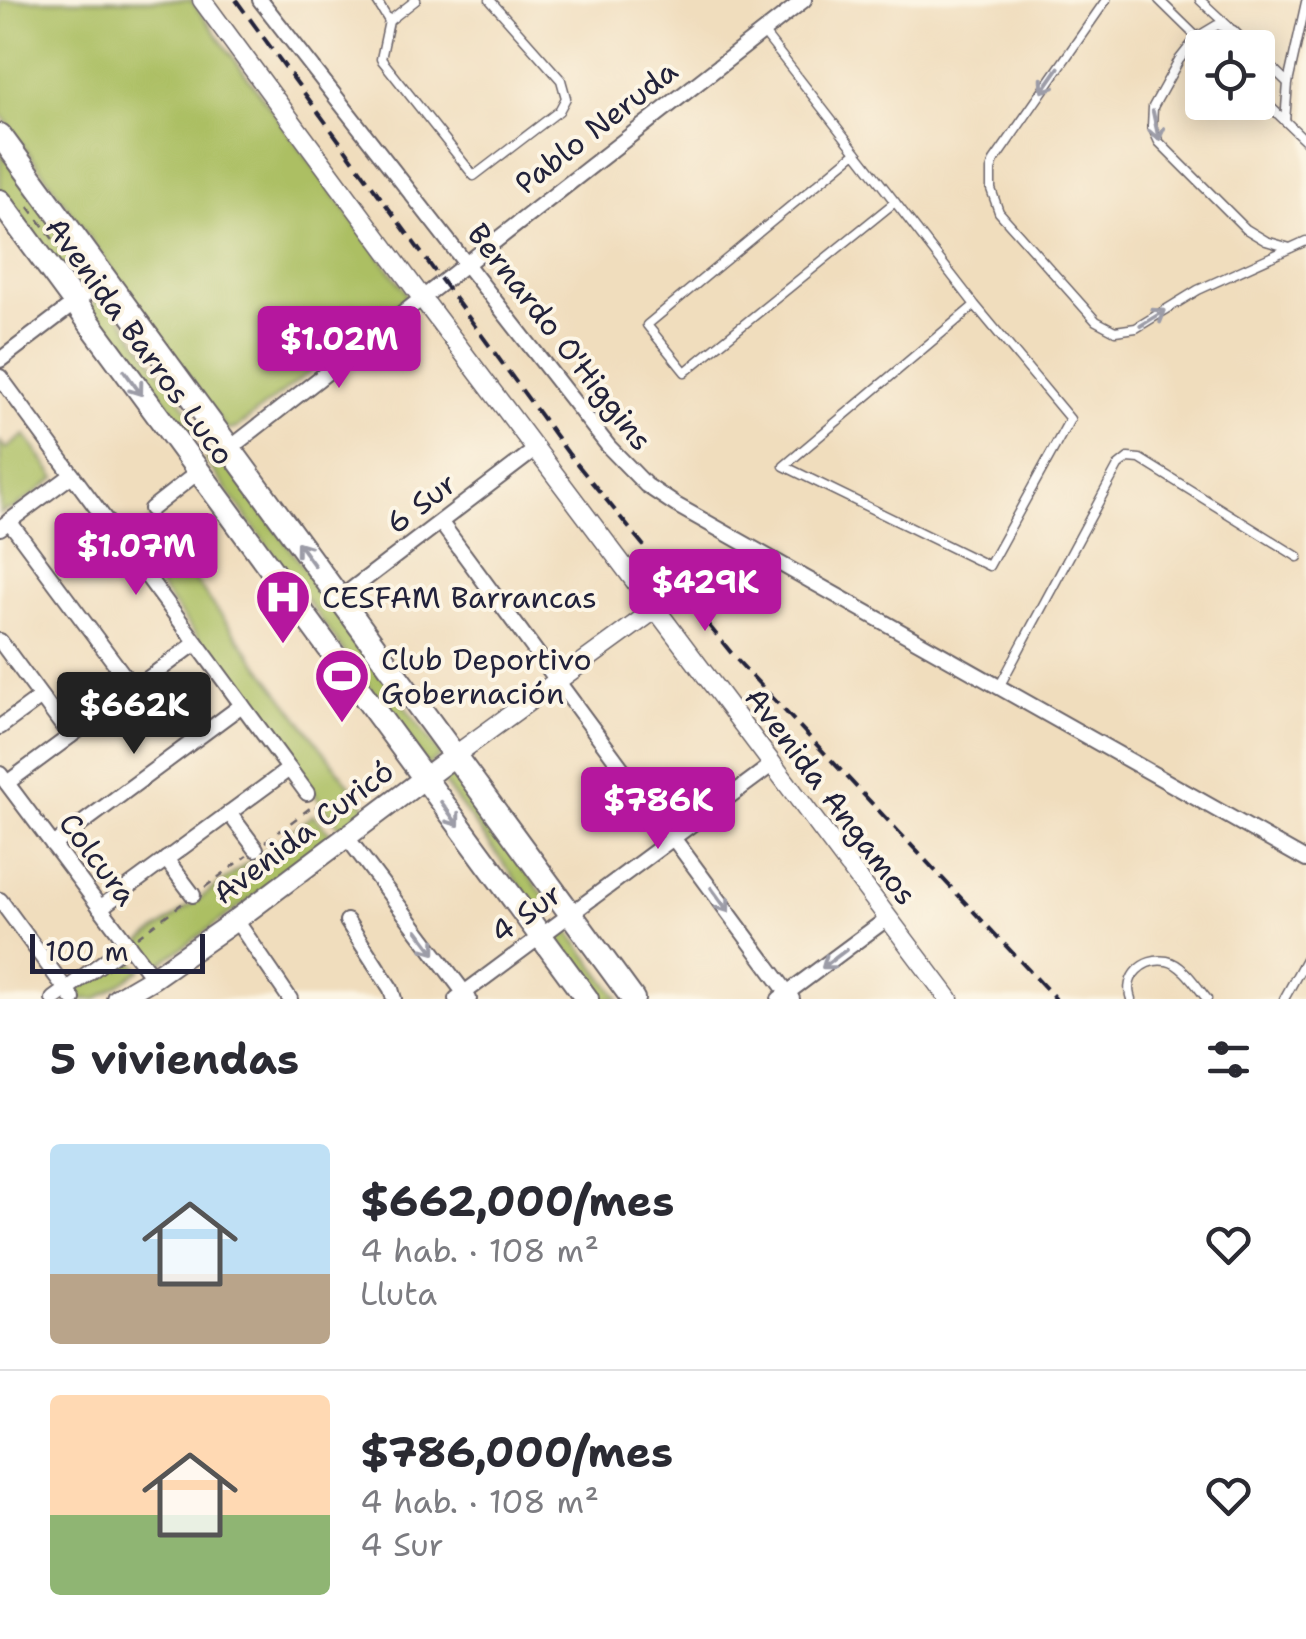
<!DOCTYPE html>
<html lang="es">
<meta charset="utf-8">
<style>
:root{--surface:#fff;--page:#f7f7f7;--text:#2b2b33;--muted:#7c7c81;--line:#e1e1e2;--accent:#b5179e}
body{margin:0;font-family:"Shantell Sans",sans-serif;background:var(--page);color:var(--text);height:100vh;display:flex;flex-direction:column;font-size:38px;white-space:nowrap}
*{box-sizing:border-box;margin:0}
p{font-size:32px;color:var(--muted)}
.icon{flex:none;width:55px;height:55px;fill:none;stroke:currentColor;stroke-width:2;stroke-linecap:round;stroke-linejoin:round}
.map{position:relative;height:999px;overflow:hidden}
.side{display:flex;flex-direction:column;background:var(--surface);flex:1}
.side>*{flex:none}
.controls{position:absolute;left:1185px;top:30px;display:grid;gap:20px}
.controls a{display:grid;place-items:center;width:90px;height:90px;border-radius:10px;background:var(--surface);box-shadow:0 5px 25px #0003;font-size:50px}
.scale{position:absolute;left:30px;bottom:25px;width:175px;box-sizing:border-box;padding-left:10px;border:5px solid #22223b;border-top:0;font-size:28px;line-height:35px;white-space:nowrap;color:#22223b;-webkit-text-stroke:8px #fcf5e5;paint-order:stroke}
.price{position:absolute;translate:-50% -85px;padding:0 22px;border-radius:10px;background:var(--accent);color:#fff;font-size:32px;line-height:65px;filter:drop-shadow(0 2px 5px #0008)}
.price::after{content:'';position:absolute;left:50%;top:60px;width:30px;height:22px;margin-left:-15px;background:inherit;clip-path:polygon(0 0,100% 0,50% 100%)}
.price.selected{background:#222;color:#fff}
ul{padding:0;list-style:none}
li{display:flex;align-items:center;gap:30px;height:250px;padding:0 50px}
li+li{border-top:2px solid var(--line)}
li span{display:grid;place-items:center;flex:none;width:280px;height:200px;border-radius:10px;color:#555}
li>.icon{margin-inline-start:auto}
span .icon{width:120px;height:120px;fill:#fffc;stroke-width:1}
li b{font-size:42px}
h2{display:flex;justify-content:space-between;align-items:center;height:120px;padding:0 50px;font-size:42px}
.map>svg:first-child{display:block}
.green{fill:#acbf63;stroke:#67704f;stroke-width:2.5}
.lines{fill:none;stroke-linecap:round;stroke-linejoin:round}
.service-casing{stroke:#6a6368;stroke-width:11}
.minor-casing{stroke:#6a6368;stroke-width:18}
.tertiary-casing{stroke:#6a6368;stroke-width:21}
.secondary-casing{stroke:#6a6368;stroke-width:24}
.primary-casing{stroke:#6a6368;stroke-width:26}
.path{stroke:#6a6368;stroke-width:2.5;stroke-dasharray:8 8;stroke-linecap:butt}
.service{stroke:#fff;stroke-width:8}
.minor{stroke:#fff;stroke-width:14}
.tertiary{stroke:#fff;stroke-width:18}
.secondary{stroke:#fff;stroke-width:20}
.primary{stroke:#fff;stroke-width:22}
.rail{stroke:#22223b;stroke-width:4;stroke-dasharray:15 8;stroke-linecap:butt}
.oneway{stroke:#9c9ca7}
.labels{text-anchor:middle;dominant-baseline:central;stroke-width:8;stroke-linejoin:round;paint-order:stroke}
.street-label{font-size:30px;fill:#22223b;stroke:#fcf5e5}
.poi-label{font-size:30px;fill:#22223b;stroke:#fcf5e5;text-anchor:start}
</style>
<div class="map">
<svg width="1306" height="999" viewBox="0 0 1306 999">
<rect width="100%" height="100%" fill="#fcf5e5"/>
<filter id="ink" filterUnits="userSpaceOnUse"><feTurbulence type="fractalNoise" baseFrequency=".01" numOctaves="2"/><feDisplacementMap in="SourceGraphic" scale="20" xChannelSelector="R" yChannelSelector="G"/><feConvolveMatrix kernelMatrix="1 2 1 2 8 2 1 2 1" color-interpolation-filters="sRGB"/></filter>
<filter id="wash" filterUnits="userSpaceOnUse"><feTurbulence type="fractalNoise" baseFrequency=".0048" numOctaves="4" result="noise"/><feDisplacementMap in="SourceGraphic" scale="40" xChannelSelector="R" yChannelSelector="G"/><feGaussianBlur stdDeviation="2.25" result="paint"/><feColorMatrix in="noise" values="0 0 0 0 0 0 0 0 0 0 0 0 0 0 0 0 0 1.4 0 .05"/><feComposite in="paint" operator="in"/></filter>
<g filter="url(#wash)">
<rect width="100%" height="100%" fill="#f0ddbd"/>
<!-- green -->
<g class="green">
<polygon points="0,0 191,0 406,292 406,298 235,429 226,429 0,113"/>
<polygon points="0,151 95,278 76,292 0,188"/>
<polygon points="105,295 209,440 191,435 129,351 114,341 89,307"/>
<polygon points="25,435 56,478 12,510 8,509 0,514 0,442 6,449"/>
<polygon points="218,450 441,756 427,766 205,460"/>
<polygon points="150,521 369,811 343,832 125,540"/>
<polygon points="452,771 555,911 545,919 441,779"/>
<polygon points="313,815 335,838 153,969 135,946"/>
<polygon points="567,929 619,999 602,999 556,937"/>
<polygon points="125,956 141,970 97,999 65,999"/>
</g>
</g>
<g filter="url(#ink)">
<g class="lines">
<!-- service casing -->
<g class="service-casing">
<g id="service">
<polyline points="376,0 389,21"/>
<polyline points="416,0 389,21 381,59 474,176 559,111 566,98 561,80 490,0"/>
<polyline points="1106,0 994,161 991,170 991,189 999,212 1096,321 1115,331 1136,328 1198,290 1306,241"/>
<polyline points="1159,0 1208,48"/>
<polyline points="1200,0 1229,27"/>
<polyline points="763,32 975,305 1070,419 989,566 784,466 975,305"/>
<polyline points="1251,48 1233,30 1217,25 1197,37 1179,60 1153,107 1152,127 1159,142 1246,229 1266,241 1290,248"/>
<polyline points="1258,54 1288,83"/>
<polyline points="1258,95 1306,141"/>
<polyline points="1285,121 1288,83 1306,2"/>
<polyline points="856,152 647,325 685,372 895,202"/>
<polyline points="999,687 1118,466 1128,458 1140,459 1298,557"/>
<path d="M1131,999c-8,-22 12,-42 36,-38 16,3 30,26 40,38"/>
<polyline points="1284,999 1306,959"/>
</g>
</g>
<!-- minor casing -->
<g class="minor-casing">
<g id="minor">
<polyline points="260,0 609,447 646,485 676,505 1306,860"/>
<polyline points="0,360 105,280"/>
<polyline points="0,377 307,793"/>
<polyline points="229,449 804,0"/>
<polyline points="151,509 198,472"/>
<polyline points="9,521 134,689"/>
<polyline points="441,523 792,999"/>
<polyline points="0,528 72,475"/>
<polyline points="339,599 536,449"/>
<polyline points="0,641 70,736"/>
<polyline points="0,727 41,697"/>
<polyline points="0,774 153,978"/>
<polyline points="7,783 196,643"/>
<polyline points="229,813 256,849"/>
<polyline points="346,836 469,999"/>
<polyline points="53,845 242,705"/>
<polyline points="166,859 193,895"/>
<polyline points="0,900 73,999"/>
<polyline points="100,908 289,769"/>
<polyline points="236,920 290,999"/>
<polyline points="347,921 391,989 394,999"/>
<polyline points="53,999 128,944"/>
<polyline points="456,999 773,764"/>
<polyline points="779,999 888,918"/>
</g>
</g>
<!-- tertiary casing -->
<g class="tertiary-casing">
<g id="tertiary">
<polyline points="202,0 422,298 949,999"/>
<polyline points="454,756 656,609"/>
</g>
</g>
<!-- secondary casing -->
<g class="secondary-casing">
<polyline id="secondary" points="117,999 153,978 236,920 454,756"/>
</g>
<!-- primary casing -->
<g class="primary-casing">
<g id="primary">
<polyline points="0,135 633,999"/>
<polyline points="0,201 587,999"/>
</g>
</g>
<!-- path -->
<g class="path">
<polyline points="29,207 82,278"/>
<polyline points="126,529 139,518"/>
<polyline points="315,806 333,826"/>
<polyline points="265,842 314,805"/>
<polyline points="205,887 247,856"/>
<polyline points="137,937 183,903"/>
</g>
<!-- service -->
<use href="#service" class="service"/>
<!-- minor -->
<use href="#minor" class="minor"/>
<!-- tertiary -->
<use href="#tertiary" class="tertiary"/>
<!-- secondary -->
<use href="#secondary" class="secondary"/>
<!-- primary -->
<use href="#primary" class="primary"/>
<!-- rail -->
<polyline class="rail" points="236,0 568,453 737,660 1056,999"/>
</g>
<!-- one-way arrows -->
<defs><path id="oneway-shaft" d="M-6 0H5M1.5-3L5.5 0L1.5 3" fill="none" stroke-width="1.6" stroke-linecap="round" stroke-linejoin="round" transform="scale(2.5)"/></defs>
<g class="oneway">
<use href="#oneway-shaft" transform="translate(1050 80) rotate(125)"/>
<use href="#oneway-shaft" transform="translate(1156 126) rotate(78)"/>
<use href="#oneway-shaft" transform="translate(1153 318) rotate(-32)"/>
<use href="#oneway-shaft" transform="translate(133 383) rotate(54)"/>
<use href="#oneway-shaft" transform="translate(306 554) rotate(-126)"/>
<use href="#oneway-shaft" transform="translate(450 814) rotate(54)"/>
<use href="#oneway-shaft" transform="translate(720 900) rotate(54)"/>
<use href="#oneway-shaft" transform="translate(426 942) rotate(53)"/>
<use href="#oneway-shaft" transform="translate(834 959) rotate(143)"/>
</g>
</g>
<!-- icons -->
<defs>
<g id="hospital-pin" transform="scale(2.875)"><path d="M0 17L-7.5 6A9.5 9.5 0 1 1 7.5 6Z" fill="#b5179e" stroke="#fcf5e5"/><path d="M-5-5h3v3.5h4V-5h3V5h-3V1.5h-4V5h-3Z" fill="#fff"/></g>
<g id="stadium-pin" transform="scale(2.875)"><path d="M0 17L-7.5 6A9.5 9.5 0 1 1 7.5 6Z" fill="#b5179e" stroke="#fcf5e5"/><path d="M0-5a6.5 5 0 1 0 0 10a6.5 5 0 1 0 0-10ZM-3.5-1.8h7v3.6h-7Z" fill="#fff"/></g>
</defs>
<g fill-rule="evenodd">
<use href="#hospital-pin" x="283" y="597"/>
<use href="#stadium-pin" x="342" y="676"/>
</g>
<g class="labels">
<!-- street labels -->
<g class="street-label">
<text transform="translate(596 127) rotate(-38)">Pablo Neruda</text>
<text transform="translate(560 337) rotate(52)">Bernardo O'Higgins</text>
<text transform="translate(140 341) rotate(54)">Avenida Barros Luco</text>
<text transform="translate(421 503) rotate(-37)">6 Sur</text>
<text transform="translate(831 796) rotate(53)">Avenida Angamos</text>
<text transform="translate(303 832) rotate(-37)">Avenida Curicó</text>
<text transform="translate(98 859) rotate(53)">Colcura</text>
<text transform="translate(526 913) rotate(-36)">4 Sur</text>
</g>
<!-- poi labels -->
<g class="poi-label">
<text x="322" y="597">CESFAM Barrancas</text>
<text x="381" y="659">Club Deportivo<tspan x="381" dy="34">Gobernación</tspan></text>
</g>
</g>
</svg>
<div class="controls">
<a><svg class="icon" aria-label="locate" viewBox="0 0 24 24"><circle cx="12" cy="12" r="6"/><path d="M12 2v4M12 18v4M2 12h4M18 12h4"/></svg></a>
</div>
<div class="scale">100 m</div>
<b class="price" style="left:339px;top:391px">$1.02M</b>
<b class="price" style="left:136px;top:598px">$1.07M</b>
<b class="price" style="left:705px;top:634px">$429K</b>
<b class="price selected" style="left:134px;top:757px">$662K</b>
<b class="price" style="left:658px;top:852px">$786K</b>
</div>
<section class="side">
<h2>5 viviendas<svg class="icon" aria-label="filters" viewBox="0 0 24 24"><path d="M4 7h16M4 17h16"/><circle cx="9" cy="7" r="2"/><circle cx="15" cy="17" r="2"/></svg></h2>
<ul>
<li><span style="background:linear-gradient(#bfe0f5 65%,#b9a48a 0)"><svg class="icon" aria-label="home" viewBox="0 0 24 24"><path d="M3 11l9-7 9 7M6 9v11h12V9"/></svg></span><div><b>$662,000/mes</b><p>4 hab. · 108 m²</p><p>Lluta</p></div><svg class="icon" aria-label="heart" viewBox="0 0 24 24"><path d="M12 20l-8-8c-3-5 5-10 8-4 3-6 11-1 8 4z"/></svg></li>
<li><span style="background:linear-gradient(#ffd9b3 60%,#8fb573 0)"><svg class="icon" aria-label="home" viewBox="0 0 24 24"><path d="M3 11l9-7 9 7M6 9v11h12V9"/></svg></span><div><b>$786,000/mes</b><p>4 hab. · 108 m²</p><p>4 Sur</p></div><svg class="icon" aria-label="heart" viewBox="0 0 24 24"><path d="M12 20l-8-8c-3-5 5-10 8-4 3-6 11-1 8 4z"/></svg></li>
</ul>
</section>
